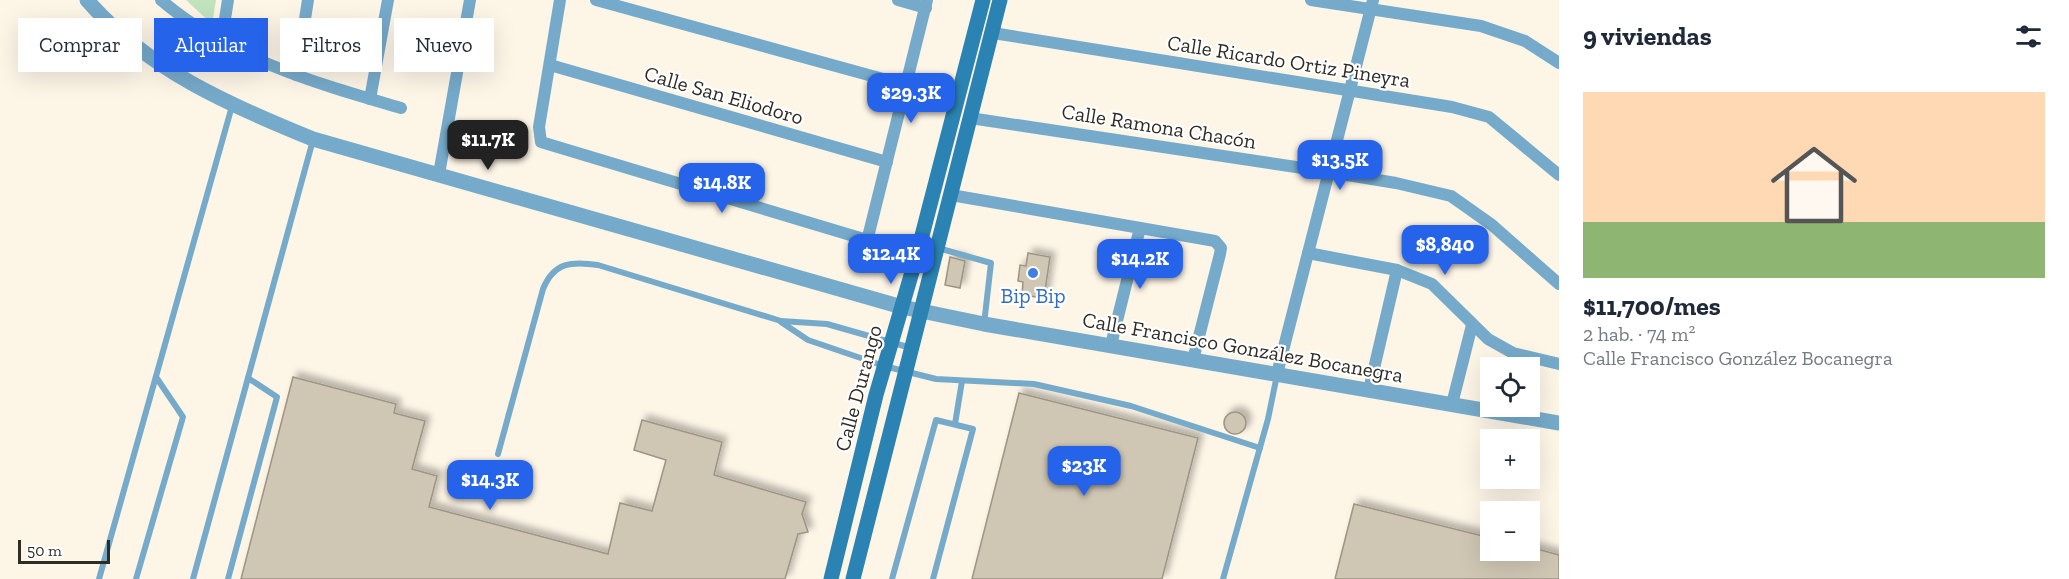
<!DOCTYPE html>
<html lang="es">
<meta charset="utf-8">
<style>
:root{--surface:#fff;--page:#f2f2f3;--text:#1f2937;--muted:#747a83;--line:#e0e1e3;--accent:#2563eb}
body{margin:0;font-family:"Zilla Slab",serif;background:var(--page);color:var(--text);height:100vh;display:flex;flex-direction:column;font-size:22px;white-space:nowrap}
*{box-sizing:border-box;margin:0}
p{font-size:20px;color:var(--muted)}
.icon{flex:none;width:33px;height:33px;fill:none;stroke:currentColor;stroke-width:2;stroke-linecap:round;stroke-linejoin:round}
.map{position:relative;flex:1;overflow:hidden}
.sheet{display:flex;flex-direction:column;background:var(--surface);width:510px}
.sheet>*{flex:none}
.guide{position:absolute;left:18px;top:18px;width:570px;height:54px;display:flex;gap:12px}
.buttons{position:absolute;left:1480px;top:357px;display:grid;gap:12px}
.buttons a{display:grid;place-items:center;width:60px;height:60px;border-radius:0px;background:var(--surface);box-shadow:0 6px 24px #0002;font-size:30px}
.scale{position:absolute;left:18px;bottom:15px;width:92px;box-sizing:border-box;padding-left:6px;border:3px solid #2f2c25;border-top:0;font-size:16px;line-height:21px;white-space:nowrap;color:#2f2c25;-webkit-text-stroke:4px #fff;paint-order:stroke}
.price{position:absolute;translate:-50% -51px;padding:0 14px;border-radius:12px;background:var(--accent);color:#fff;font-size:20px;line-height:39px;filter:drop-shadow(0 2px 3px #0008)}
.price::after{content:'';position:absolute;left:50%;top:36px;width:18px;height:14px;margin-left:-9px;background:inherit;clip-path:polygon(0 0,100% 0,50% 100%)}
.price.on{background:#222;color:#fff}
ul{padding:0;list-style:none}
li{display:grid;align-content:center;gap:12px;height:318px;padding:0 24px}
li+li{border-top:2px solid var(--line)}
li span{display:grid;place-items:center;height:186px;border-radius:0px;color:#555}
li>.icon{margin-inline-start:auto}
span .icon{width:108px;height:108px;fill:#fffc;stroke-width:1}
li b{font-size:26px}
h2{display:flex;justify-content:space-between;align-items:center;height:72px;padding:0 24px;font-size:26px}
.chip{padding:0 21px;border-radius:0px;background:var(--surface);box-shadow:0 6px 24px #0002;font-size:21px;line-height:54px}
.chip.on{background:var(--accent);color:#fff}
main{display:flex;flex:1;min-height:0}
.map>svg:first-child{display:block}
.green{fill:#c1e3be}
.building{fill:#d0c6b4;stroke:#9d9483;stroke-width:1.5;filter:url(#shadow)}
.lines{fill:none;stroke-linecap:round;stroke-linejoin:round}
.service{stroke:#76aaca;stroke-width:6}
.minor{stroke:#76aaca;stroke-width:12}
.tertiary{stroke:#76aaca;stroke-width:15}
.secondary{stroke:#2a83b2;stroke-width:15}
.shop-dot{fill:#3f7fe0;stroke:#fff;stroke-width:2}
.labels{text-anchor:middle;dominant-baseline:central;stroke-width:4.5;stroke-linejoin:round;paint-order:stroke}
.street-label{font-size:21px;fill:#2f2c25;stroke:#fff}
.shop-label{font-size:21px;fill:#366cbe;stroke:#fff}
</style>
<main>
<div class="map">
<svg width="1559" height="579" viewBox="0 0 1559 579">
<defs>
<filter id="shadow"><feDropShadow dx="5" dy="-5" stdDeviation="3" flood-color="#0004"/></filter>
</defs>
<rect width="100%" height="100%" fill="#fdf5e6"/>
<!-- green -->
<polygon class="green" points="186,0 216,0 212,24"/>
<!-- building -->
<g class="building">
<polygon points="1028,253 1050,257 1044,298 1022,295 1023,282 1018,281 1020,265 1026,266"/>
<polygon points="950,257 965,261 960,288 945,285"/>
<polygon points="293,377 396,404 394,413 425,421 412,469 437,476 429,507 608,554 620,503 652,511 666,460 634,450 642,420 722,442 714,475 806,502 802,514 808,532 798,534 785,579 241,579"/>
<polygon points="1019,393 1198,438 1162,579 972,579"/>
<circle cx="1235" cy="423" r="11"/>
<polygon points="1354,504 1491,538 1491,550 1530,550 1530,547 1559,555 1559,579 1335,579"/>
</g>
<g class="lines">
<!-- service -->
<g class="service">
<polyline points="938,248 991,263 984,324"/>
<polyline points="781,322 808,340 884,366 936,379 1034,384 1131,406 1260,448"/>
<polyline points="955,424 962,381"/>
<path d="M498,454l45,-165c11,-27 29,-28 55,-24l183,56 46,3 84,24"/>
<polyline points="99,579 232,106"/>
<polyline points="136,579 183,417 156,377"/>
<polyline points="193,579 313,140"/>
<polyline points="228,579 277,397 248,378"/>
<polyline points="892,579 936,420 973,429 933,579"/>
<polyline points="1223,579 1268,419 1277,375"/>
</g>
<!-- minor -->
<g class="minor">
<path d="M161,0c69,59 155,83 240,108"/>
<polyline points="560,0 539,127 541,142 917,255"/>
<polyline points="596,0 905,85"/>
<polyline points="898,0 926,8"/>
<polyline points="1311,0 1481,26 1525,41 1559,63"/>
<polyline points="993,33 1452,107 1489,117 1559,175"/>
<polyline points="221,44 228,0"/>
<polyline points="550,65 887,162"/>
<polyline points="296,75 308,0"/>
<polyline points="370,99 388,0"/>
<polyline points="970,118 1329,172 1396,183 1451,196 1492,225 1559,284"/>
<polyline points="439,174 470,0"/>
<polyline points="951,195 1215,241 1221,248 1220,254 1193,360"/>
<polyline points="867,241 927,0"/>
<polyline points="1308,253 1397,270 1432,284 1488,339 1513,353 1559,364"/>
<polyline points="1111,345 1140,228"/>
<polyline points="1277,374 1373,0"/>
<polyline points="1369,390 1397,270"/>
<polyline points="1452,404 1472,325"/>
</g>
<!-- tertiary -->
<path class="tertiary" d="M87,0c61,70 142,105 226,139l589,168 82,17 575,99"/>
<!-- secondary -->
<g class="secondary">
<polyline points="831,579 876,395 917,255 983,0"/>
<polyline points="853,579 1000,0"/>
</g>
</g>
<!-- markers -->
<circle class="shop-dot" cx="1033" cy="273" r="6"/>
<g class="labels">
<!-- street labels -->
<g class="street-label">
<text transform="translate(1289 61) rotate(9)">Calle Ricardo Ortiz Pineyra</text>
<text transform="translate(724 95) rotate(16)">Calle San Eliodoro</text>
<text transform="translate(1159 126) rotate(9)">Calle Ramona Chacón</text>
<text transform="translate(1243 347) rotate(10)">Calle Francisco González Bocanegra</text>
<text transform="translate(858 388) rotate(-75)">Calle Durango</text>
</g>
<!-- shop labels -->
<g class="shop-label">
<text x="1033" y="295">Bip Bip</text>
</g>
</g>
</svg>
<div class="buttons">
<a><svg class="icon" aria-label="locate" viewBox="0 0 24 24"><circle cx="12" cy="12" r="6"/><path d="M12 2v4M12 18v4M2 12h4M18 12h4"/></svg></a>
<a>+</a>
<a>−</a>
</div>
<div class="scale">50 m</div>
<b class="price" style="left:911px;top:124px">$29.3K</b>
<b class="price on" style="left:488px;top:171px">$11.7K</b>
<b class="price" style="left:1340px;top:191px">$13.5K</b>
<b class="price" style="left:722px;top:214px">$14.8K</b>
<b class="price" style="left:1445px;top:276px">$8,840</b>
<b class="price" style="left:891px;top:285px">$12.4K</b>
<b class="price" style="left:1140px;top:290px">$14.2K</b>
<b class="price" style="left:1084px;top:497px">$23K</b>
<b class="price" style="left:490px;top:511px">$14.3K</b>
<div class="guide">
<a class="chip">Comprar</a>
<a class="chip on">Alquilar</a>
<a class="chip">Filtros</a>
<a class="chip">Nuevo</a>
</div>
</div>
<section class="sheet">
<h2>9 viviendas<svg class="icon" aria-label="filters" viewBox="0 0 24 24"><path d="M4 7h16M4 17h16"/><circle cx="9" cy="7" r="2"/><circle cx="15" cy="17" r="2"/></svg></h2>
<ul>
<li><span style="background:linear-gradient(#ffd9b3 70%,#8fb573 0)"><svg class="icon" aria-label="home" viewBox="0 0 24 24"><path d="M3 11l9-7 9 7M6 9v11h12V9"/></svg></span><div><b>$11,700/mes</b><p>2 hab. · 74 m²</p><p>Calle Francisco González Bocanegra</p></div></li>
</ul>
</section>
</main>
